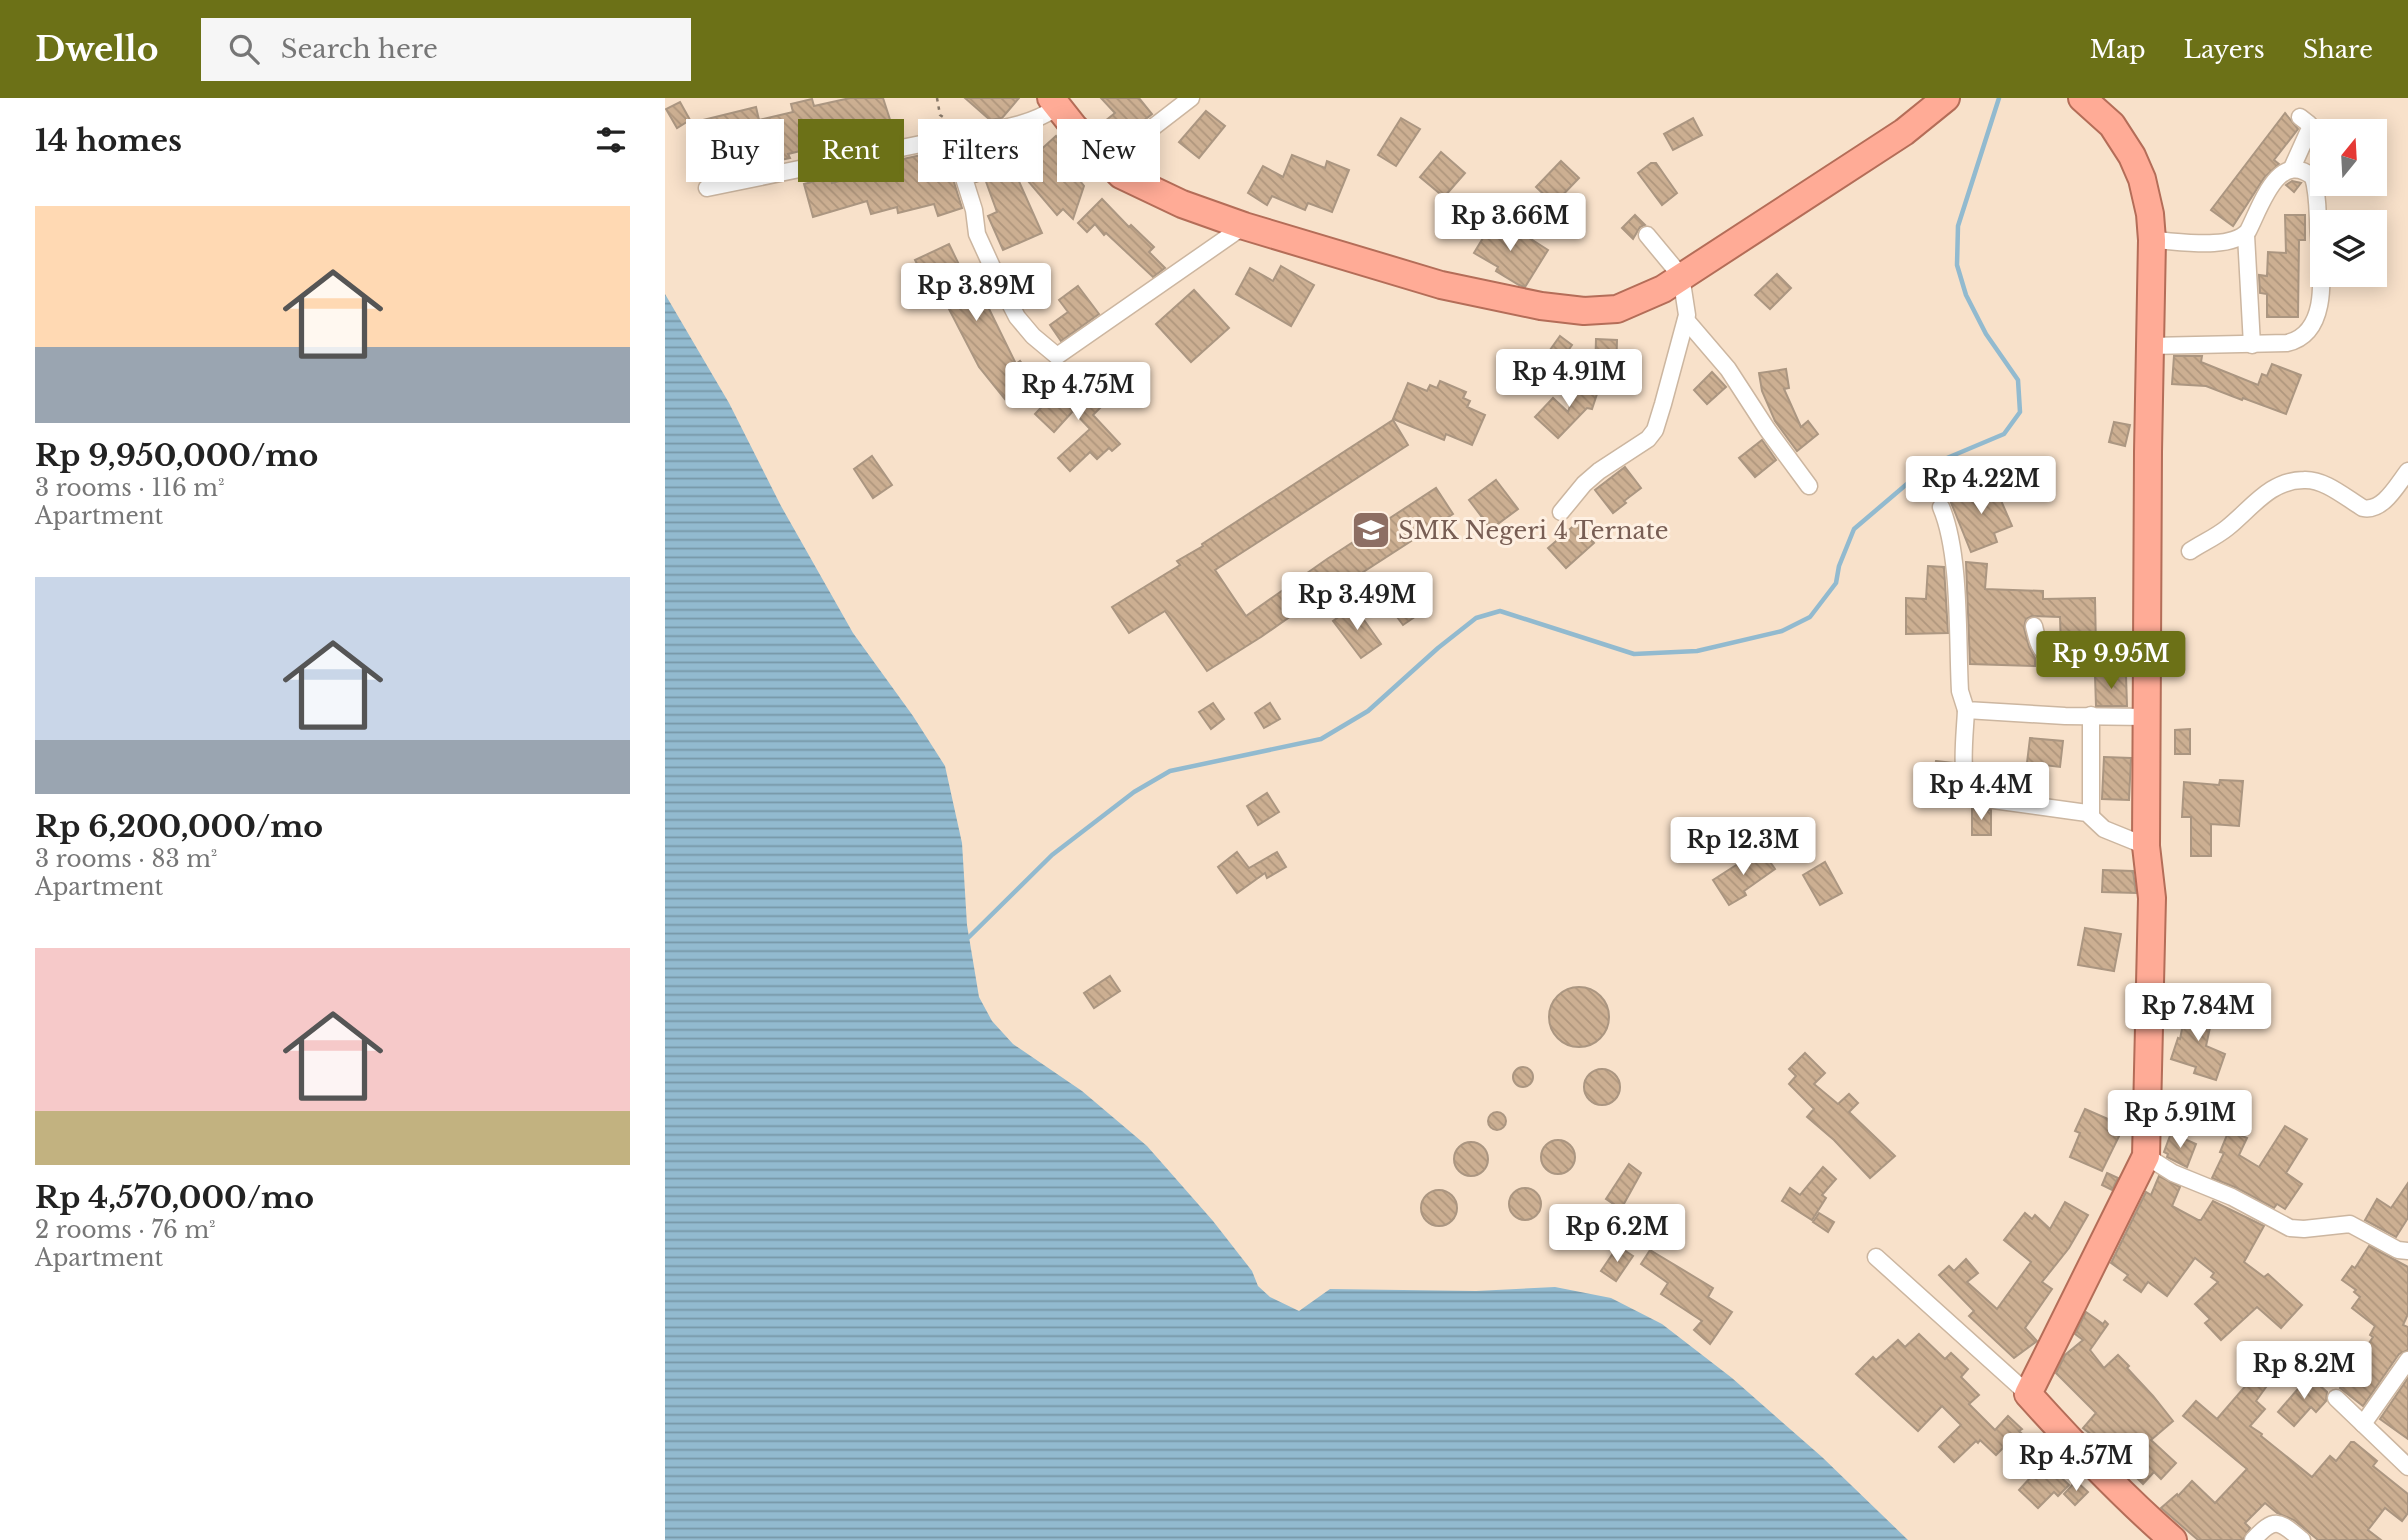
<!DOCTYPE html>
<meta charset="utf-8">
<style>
:root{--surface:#fff;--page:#f6f6f6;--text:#222;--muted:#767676;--accent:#6c7117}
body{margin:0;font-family:"Libre Baskerville",serif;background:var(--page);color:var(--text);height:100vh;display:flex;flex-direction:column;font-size:26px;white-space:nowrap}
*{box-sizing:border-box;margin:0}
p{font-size:23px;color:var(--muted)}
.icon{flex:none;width:38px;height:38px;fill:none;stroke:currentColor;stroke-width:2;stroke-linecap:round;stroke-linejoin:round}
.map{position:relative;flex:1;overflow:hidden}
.side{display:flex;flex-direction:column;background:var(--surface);width:665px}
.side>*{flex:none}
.guide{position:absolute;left:21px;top:21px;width:665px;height:63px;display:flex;gap:14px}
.needle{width:46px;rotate:18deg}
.buttons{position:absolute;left:1645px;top:21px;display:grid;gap:14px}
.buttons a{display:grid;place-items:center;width:77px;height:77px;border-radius:0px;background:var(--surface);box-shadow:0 4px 18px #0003;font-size:35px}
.price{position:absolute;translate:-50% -60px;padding:0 16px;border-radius:7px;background:#fff;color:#222;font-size:23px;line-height:46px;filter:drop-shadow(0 2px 4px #0008)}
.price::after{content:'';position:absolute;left:50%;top:42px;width:21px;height:16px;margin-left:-10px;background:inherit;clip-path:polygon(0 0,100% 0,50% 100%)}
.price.active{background:var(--accent);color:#fff}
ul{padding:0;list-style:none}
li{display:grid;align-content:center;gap:14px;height:371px;padding:0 35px}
li span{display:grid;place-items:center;height:217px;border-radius:0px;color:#555}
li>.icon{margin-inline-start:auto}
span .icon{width:126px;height:126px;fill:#fffc;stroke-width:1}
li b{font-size:30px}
h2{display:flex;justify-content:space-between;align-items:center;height:84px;padding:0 35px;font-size:30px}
.tag{padding:0 24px;border-radius:0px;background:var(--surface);box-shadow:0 4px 18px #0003;font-size:24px;line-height:63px}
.tag.active{background:var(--accent);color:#fff}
header{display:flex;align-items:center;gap:42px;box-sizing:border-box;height:98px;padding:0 35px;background:var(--accent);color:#fff}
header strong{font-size:33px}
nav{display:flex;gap:38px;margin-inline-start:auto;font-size:24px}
.search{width:490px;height:63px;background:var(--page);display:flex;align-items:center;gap:18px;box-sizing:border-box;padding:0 24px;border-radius:0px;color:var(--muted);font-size:26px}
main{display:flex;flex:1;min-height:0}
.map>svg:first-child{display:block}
.water{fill:url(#water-rules)}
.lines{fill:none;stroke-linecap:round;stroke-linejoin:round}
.stream{stroke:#92bacf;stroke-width:4.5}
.building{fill:url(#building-back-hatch);stroke:#ab9681;stroke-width:2}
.minor-casing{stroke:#ccb6a0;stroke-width:19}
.trunk-casing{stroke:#b46d58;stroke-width:30}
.path{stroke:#877869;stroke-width:2.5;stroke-dasharray:3.5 5;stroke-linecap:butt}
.minor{stroke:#fff;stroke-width:16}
.trunk{stroke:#ffab96;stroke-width:26}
.labels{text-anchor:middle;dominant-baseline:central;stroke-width:6;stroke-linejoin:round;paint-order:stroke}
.education-label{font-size:24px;fill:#785e54;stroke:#fef0e2;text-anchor:start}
</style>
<header>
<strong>Dwello</strong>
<div class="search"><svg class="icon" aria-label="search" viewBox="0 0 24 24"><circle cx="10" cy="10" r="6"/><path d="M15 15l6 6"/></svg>Search here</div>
<nav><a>Map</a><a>Layers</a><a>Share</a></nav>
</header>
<main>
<section class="side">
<h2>14 homes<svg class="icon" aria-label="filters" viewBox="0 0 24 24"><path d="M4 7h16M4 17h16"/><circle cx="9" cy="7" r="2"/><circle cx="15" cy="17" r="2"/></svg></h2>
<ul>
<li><span style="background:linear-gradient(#ffd9b3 65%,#9aa5b1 0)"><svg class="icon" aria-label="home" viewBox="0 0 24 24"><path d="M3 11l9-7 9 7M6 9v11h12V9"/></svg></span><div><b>Rp 9,950,000/mo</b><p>3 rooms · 116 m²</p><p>Apartment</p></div></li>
<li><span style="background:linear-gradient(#c9d6e8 75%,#9aa5b1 0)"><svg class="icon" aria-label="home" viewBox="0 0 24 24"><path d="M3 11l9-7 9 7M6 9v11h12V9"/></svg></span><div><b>Rp 6,200,000/mo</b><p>3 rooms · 83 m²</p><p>Apartment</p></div></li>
<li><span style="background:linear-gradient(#f6c9c9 75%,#c2b280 0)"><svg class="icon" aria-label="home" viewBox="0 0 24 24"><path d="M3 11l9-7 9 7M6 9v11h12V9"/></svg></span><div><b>Rp 4,570,000/mo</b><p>2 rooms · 76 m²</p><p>Apartment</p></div></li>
</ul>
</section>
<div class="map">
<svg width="1743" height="1442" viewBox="0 0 1743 1442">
<defs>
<pattern id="water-rules" width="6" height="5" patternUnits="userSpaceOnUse" patternTransform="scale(1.75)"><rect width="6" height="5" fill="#92bacf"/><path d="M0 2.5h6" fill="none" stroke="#7797a7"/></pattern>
<pattern id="building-back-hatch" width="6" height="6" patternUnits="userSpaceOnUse" patternTransform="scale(1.75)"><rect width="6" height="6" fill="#ccaf92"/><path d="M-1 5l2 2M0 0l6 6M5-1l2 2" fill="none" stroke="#af967d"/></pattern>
</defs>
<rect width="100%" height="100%" fill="#f8e1ca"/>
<!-- water -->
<polygon class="water" points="0,196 64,305 116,408 188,535 248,618 280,668 297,745 302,827 314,899 327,923 348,946 417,993 482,1048 548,1123 587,1173 593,1188 605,1199 634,1213 665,1191 811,1193 890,1189 946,1200 997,1226 1067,1280 1157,1359 1243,1442 0,1442"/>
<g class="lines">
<!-- stream -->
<polyline class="stream" points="304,839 387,757 469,694 505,673 656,641 703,613 773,550 811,520 835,513 969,556 1032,553 1117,533 1145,519 1171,485 1174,468 1189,431 1263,368 1339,336 1355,314 1353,282 1321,236 1301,197 1292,167 1293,128 1334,0"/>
</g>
<!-- building -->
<g class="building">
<polygon points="185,0 218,0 230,37 205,45 204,42 165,51 164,46 123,56 125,60 83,69 79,55 45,64 34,23 91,9 94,22 128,14 126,6 147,1 149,8"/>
<polygon points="300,0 354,0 337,20 325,22"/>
<polygon points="436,0 474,0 487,16 454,42 439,24 450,15"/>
<polygon points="15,4 25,22 12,30 1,11"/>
<polygon points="541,13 560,28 534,60 514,44"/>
<polygon points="1620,15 1633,31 1609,62 1614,66 1599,80 1568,128 1546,112"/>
<polygon points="736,20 755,31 731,68 713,57"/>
<polygon points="1028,20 1037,37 1008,52 999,36"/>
<polygon points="391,38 405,53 397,60 419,88 408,121 398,111 392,117 351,69 367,55 370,57"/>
<polygon points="279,52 297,110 273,118 269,106 233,115 232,109 206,116 202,103 148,119 139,86 166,79 167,85 221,70 220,65"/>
<polygon points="340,52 377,135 338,152 323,118 332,114 320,81 311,84 305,65"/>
<polygon points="776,54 800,75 779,99 755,79"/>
<polygon points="627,57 660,70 662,63 684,72 667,114 643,105 640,112 607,98 602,107 583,95 598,68 618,79"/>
<polygon points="896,63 914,80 889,106 871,89"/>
<polygon points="986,65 991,65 1012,95 997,107 973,75"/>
<polygon points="1627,83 1636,85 1629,94 1621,87"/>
<polygon points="437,101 464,129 466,127 489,149 484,154 500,170 488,179 441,135 439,137 430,126 422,134 413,125"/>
<polygon points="970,117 980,127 975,129 968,141 957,130"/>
<polygon points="1620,117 1640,117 1640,142 1634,142 1633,219 1602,219 1602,196 1595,195 1594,177 1602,178 1603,154 1621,155"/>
<polygon points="821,122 826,125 827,123 853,138 855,134 883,152 860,189 854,187 831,173 833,169 809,155 818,140 812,137"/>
<polygon points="284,146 299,177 306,174 351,266 355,263 371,285 343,305 314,269 270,184 263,187 250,162"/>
<polygon points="616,168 649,187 626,228 571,196 585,170 608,183"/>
<polygon points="1112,176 1126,190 1105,211 1090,197"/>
<polygon points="413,188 434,216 396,243 385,227 403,214 394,202"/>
<polygon points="529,192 564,230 526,264 491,226"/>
<polygon points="895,238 907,247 873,295 855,283 874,255 880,259"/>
<polygon points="931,241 952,242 951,277 930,277"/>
<polygon points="1509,258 1537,258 1536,264 1593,287 1597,276 1602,278 1607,266 1636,277 1621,316 1578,300 1577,302 1541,288 1507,286"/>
<polygon points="1121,271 1124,290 1119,291 1136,329 1143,323 1153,336 1132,353 1110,323 1097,293 1094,275"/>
<polygon points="1047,274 1061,289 1042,306 1029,292"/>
<polygon points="405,279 422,296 426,292 439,306 428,317 455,346 447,353 444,350 432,361 425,354 405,373 393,360 425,331 408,313 389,334 370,316"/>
<polygon points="914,281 935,287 927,311 922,310 893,340 870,319 888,300 903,314"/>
<polygon points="775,283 801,294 798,300 805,303 802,309 820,317 807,347 781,336 779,342 728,321 743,285 762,293 765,287 772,290"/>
<polygon points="728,322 743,347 550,472 581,518 662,461 771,390 788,416 678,487 676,483 596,539 542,573 500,513 464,535 447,509 515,467 512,463 538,448 537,446"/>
<polygon points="1449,324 1465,327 1460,348 1444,344"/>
<polygon points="1097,342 1111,362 1090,379 1074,360"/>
<polygon points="207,358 227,387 208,400 189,371"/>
<polygon points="960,369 976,390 959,403 961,405 948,415 930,392"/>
<polygon points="831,382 853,411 826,431 804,402"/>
<polygon points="1328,384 1347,428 1329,435 1332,444 1306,454 1285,402"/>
<polygon points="912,425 929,445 901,470 883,450"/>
<polygon points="1301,464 1322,466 1320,491 1378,493 1378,501 1430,500 1431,550 1396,550 1395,519 1367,518 1361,521 1359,530 1364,549 1370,560 1370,568 1305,566"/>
<polygon points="1263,468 1279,469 1283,535 1241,536 1241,500 1261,501"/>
<polygon points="727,481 754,516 738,527 712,492"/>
<polygon points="689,508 716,546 696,560 668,523"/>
<polygon points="1461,577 1462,608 1431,608 1430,578"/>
<polygon points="548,605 559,621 546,631 534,614"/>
<polygon points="605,605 615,621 599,630 590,615"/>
<polygon points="1525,631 1525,656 1510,656 1510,632"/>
<polygon points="1365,640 1398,643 1395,669 1362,665"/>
<polygon points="1439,659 1466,660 1464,702 1437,701"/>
<polygon points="1271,663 1288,665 1290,692 1268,689"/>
<polygon points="1330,666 1352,667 1351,695 1329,692"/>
<polygon points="1555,682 1578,683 1574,728 1546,726 1546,758 1526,758 1526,719 1517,719 1519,684 1554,687"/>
<polygon points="602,695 614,714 593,727 582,708"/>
<polygon points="1307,711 1326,712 1326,737 1307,737"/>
<polygon points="1096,751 1110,771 1079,793 1081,797 1064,807 1048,782"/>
<polygon points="572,754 584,770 612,754 621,769 602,780 600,775 572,795 553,769"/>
<polygon points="1160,764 1177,795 1155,807 1138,777"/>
<polygon points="1438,772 1468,773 1471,795 1437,794"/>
<polygon points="1420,830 1456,836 1449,873 1413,867"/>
<polygon points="445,878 455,893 429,910 419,895"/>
<circle cx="914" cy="919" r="30"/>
<polygon points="1522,906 1549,911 1541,948 1560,956 1551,982 1529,975 1531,969 1506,961 1513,940 1515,941"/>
<polygon points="1140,955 1160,975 1149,986 1173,1006 1184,996 1193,1005 1184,1014 1230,1058 1205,1080 1169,1042 1142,1019 1149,1011 1124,986 1131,978 1124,971"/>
<circle cx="858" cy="979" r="10"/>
<circle cx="937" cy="989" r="18"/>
<polygon points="1420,1011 1459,1028 1437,1073 1405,1059 1415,1035 1410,1033"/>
<circle cx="832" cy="1023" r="9"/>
<polygon points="1620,1028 1642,1041 1621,1075 1637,1086 1620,1111 1612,1106 1609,1110 1572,1090 1547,1080 1559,1055 1555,1054 1564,1032 1582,1040 1574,1057 1594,1069"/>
<polygon points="1506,1035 1531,1046 1522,1069 1502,1059 1503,1056 1499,1054"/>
<circle cx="893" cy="1059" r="17"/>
<circle cx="806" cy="1061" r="17"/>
<polygon points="964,1066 976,1075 956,1111 941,1101"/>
<polygon points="1158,1069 1171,1081 1157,1097 1161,1100 1147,1122 1117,1103 1125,1090 1135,1097"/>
<polygon points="1442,1075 1453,1080 1447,1092 1437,1087"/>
<polygon points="1494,1078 1515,1089 1507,1108 1533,1122 1536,1122 1548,1103 1599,1128 1579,1164 1599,1179 1603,1176 1637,1207 1616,1230 1592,1209 1556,1242 1540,1225 1545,1221 1530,1206 1553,1184 1546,1179 1549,1175 1530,1160 1502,1198 1483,1184 1476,1194 1459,1182 1463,1177 1446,1165 1481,1094 1486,1097"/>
<polygon points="1743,1085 1743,1120 1731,1139 1700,1122 1712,1101 1726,1110"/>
<circle cx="860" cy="1106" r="16"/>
<circle cx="774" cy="1110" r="18"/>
<polygon points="1400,1104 1423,1117 1404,1150 1377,1184 1387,1191 1360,1230 1372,1243 1349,1260 1304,1218 1309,1213 1274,1177 1284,1168 1289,1173 1301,1161 1313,1175 1302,1184 1332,1211 1366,1164 1339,1142 1360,1115 1367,1121 1370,1117 1385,1131"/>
<polygon points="1154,1115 1169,1124 1163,1134 1148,1124"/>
<polygon points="953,1148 968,1158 951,1183 936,1173"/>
<polygon points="1704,1148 1743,1169 1743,1216 1738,1227 1743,1229 1743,1252 1734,1256 1698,1308 1675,1290 1708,1239 1705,1237 1710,1228 1687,1210 1695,1199 1689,1194 1691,1192 1677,1182 1687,1168 1690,1170"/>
<polygon points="985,1152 1048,1190 1043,1199 1067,1214 1045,1246 1029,1232 1037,1223 996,1196 1003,1185 976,1166"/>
<polygon points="1421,1214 1438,1226 1440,1223 1443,1226 1425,1252 1439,1270 1453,1257 1464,1268 1462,1270 1488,1298 1508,1323 1486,1342 1511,1365 1496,1381 1489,1374 1478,1386 1437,1345 1418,1330 1431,1315 1391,1275 1400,1257 1418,1242 1410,1236"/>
<polygon points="1254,1236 1280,1261 1286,1255 1303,1271 1296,1279 1314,1297 1304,1306 1330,1332 1343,1318 1357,1331 1354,1333 1376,1354 1374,1356 1382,1364 1381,1365 1404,1387 1393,1398 1389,1394 1373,1410 1354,1392 1366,1379 1361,1375 1363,1373 1338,1350 1331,1357 1315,1342 1313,1345 1311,1343 1289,1364 1274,1349 1296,1327 1277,1308 1253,1333 1191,1276 1208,1259 1211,1262 1233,1242 1240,1249"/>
<polygon points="1588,1262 1609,1278 1591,1303 1600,1311 1585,1328 1597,1336 1596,1338 1647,1379 1665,1358 1671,1363 1686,1344 1689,1344 1712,1363 1708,1368 1743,1396 1743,1415 1737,1423 1720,1410 1703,1432 1716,1442 1653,1442 1629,1422 1612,1415 1600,1405 1580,1425 1585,1430 1578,1442 1533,1442 1496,1410 1512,1396 1513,1398 1527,1383 1550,1405 1582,1371 1518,1318 1531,1303 1552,1321 1584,1284 1576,1278"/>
<polygon points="1644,1278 1662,1294 1661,1303 1651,1314 1646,1309 1629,1328 1613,1314"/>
<polygon points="1743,1280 1743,1341 1715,1321"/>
<polygon points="1411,1383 1423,1394 1410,1407 1399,1396"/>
</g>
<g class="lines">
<!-- minor casing -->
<g class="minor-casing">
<g id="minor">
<polyline points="286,39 309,112 312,136 333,182 352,219 368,238 392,258 579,128"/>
<polyline points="443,64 526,0"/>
<polyline points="1627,70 1645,30 1644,26 1635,19"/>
<path d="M42,90c81,-16 162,-34 243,-50 40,-9 72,-8 108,-31"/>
<polyline points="1581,137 1587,247"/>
<polyline points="1021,222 1063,271 1102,331 1144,388"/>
<path d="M1485,248l137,-3c44,-10 34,-73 32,-106 -2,-19 0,-40 -6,-60 -35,-28 -52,29 -65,54 -18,20 -70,10 -96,9"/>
<path d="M1276,409c20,47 16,131 19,184l6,19 99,6 83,1"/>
<polyline points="896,414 919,386 934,373 983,341 990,332 998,306 1022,217 1016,178 982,137"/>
<path d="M1525,453c12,-8 26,-14 37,-23 25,-20 43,-48 77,-48 21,-1 42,18 59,28 20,4 34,-23 45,-37"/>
<path d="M1369,528c2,8 4,20 10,26 13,15 84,6 105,6"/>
<path d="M1301,612c-1,25 -7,65 5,87l116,16 17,16 42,17"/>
<polyline points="1426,718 1426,617"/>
<polyline points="1481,1058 1508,1075 1567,1099 1625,1130 1639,1131 1685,1126 1733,1152 1743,1153"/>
<polyline points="1211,1159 1363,1296"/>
<polyline points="1671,1300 1743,1369"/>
<polyline points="1698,1326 1743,1262"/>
<path d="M1588,1442c22,-24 26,-19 49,0"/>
</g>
</g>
<!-- trunk casing -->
<g class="trunk-casing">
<g id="trunk">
<polyline points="386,0 409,29 456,77 517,106 579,128 776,187 876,208 919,213 952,211 998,191 1239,34 1281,0"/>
<path d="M1417,0l30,27 20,31 10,23 8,35 2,26 -4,212 -2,394 6,52 -6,258 -118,238c46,51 93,101 145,146"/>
</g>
</g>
<!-- path -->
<polyline class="path" points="272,0 275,17 281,21 283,26"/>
<!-- minor -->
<use href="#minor" class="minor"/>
<!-- trunk -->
<use href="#trunk" class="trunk"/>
</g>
<!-- icons -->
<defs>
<g id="school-square" transform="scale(2.0125)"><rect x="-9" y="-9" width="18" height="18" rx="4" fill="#8d6e63" stroke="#fef0e2"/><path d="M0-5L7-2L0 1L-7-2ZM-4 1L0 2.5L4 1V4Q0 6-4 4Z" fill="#fff"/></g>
</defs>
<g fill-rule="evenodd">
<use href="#school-square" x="706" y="432"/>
</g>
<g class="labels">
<!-- education labels -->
<g class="education-label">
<text x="733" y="432">SMK Negeri 4 Ternate</text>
</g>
</g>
</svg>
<div class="buttons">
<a><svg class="needle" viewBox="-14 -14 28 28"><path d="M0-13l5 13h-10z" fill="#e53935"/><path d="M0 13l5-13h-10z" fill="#767676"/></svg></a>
<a><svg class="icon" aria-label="layers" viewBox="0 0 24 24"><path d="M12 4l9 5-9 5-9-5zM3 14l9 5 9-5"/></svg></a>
</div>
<b class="price" style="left:845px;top:155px">Rp 3.66M</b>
<b class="price" style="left:311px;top:225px">Rp 3.89M</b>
<b class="price" style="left:904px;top:311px">Rp 4.91M</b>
<b class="price" style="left:413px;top:324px">Rp 4.75M</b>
<b class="price" style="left:1316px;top:418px">Rp 4.22M</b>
<b class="price" style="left:692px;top:534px">Rp 3.49M</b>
<b class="price active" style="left:1446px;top:593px">Rp 9.95M</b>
<b class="price" style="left:1316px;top:724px">Rp 4.4M</b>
<b class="price" style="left:1078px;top:779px">Rp 12.3M</b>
<b class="price" style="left:1533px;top:945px">Rp 7.84M</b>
<b class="price" style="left:1515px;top:1052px">Rp 5.91M</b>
<b class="price" style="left:952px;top:1166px">Rp 6.2M</b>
<b class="price" style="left:1639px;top:1303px">Rp 8.2M</b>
<b class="price" style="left:1411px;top:1395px">Rp 4.57M</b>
<div class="guide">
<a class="tag">Buy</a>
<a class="tag active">Rent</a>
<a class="tag">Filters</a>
<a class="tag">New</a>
</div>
</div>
</main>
